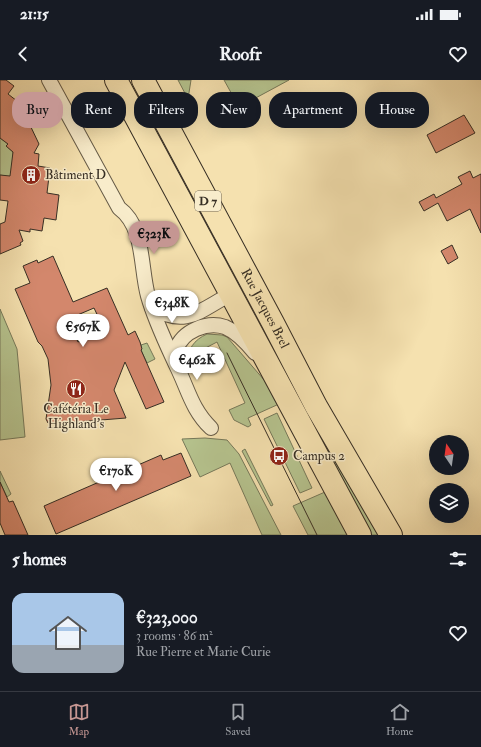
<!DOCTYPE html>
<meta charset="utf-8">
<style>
:root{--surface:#171b24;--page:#242831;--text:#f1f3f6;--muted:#9ea1a6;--line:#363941;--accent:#c59692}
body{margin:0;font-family:"IM FELL Double Pica",serif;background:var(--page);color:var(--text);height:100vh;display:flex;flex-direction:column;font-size:15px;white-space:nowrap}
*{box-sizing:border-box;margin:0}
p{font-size:13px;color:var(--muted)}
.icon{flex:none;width:22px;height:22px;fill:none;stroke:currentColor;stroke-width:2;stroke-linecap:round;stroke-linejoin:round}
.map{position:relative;height:455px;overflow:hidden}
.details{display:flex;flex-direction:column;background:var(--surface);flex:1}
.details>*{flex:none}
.hud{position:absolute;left:12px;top:12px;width:457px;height:36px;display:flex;gap:8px}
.needle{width:26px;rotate:347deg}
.buttons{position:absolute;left:429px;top:355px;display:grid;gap:8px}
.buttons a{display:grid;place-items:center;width:40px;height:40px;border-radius:50%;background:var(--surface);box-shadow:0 4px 16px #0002;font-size:20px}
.price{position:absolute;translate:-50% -34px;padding:0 9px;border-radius:14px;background:#fff;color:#222;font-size:13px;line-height:26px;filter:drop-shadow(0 1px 2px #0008)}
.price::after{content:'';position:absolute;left:50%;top:24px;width:12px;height:9px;margin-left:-6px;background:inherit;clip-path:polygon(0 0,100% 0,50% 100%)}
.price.current{background:var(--accent);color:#111}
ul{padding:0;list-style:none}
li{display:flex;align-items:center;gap:12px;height:100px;padding:0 12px}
li span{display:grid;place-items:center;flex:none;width:112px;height:80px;border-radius:12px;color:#555}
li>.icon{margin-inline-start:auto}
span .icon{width:48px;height:48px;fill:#fffc;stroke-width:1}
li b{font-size:17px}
h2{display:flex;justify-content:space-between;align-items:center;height:48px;padding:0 12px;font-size:17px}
.pill{padding:0 14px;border-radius:16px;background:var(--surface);box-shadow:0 4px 16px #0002;font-size:14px;line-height:36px}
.pill.current{background:var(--accent);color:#111}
.status{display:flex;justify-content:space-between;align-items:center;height:28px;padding:0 20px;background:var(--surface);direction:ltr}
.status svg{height:11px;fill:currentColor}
header{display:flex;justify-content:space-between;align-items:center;height:52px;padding:0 12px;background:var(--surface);font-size:18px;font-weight:800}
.menu{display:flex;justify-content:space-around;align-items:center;height:56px;border-top:1px solid var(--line);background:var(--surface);font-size:11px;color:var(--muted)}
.menu a{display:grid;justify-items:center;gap:2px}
.menu .current{color:var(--accent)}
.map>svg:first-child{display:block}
.green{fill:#b6c48f;stroke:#76795a}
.building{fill:#d3876c;stroke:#362e24;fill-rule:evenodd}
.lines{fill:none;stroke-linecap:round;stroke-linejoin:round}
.minor-casing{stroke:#665b47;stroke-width:16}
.primary-casing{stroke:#362e24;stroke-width:24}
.minor{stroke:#f8eccb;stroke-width:14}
.primary{stroke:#f5e1af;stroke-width:22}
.tram{stroke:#362e24;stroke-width:1}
.labels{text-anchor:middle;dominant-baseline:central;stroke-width:3;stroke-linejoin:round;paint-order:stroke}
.shield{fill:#f8eccb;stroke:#706756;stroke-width:1}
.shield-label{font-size:12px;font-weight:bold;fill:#362e24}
.poi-label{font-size:13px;fill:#362e24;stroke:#f8eccb;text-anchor:start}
.street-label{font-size:13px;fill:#362e24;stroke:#f8eccb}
</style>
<div class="status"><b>21:15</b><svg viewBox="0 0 49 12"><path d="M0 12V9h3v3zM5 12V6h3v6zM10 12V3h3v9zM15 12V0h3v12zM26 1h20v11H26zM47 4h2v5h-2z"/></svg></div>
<header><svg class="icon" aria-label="back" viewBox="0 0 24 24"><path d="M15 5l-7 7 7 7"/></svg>Roofr<svg class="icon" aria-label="heart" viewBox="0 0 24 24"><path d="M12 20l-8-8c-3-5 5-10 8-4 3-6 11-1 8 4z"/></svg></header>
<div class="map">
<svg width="481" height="455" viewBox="0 0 481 455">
<rect width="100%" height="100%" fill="#f5e1af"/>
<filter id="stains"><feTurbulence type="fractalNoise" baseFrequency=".005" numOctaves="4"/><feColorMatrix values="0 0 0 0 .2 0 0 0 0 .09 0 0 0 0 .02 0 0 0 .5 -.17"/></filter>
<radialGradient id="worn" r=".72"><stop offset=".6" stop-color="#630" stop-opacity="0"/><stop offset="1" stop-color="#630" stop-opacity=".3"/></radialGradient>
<!-- green -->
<g class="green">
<polygon points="178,0 191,0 188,19"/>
<polygon points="224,0 289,0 239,27"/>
<polygon points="0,58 8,64 6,66 13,72 12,105 6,96 0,95"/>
<polygon points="0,229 17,269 25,357 0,360"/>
<path d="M207,254l15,1 5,2 44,51 8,16 -31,14 3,7 -3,2 -14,-7 -5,-10 16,-7 -28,-61 -25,13 2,6 -6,3c-1,-15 6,-24 19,-30z"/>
<polygon points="147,263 155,279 147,283 141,270 141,265"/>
<polygon points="277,333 312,408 300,413 264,339"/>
<polygon points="314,348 382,455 369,455"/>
<polygon points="205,358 227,360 239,374 281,455 262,455 230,383 200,397 182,359"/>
<polygon points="245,369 273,425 271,426 242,371"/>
<polygon points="0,391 11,414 7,417 0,402"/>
<polygon points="325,412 348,455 308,455 293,426"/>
</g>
<!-- building -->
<g class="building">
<polygon points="0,0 6,0 14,6 8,14 35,35 29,43 39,64 34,73 39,74 38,86 50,88 47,113 59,115 56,140 44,138 42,151 30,149 30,152 19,150 23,161 20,163 21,165 0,174 0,144 5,142 8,121 0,120 0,95 10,96 13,72 6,66 8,64 0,58"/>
<polygon points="464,35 475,53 436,73 427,55"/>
<polygon points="470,91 473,98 481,94 481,153 470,129 447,141 438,123 424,131 419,122 434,114 436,118 462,104 458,97"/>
<polygon points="452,165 458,178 448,184 441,171"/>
<path d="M53,176l20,46 34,-14 21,47 7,-4 5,11 2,7 -1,1 23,52 -18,7 -21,-47 -11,28 12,28 -75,6 -3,-1 -2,-4 5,-34 -3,-26 -6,-13 -4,-4 -23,-53 15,-6 -7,-17 14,-6 1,3zM94,228l10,21 -26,13 -10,-23z"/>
<polygon points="181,373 191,396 56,454 44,426 161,375 163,380"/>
<polygon points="0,402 9,422 13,421 28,455 5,455 0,443"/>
</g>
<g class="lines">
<!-- minor casing -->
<g class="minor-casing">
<g id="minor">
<path d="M49,0l70,128c26,19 21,59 29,88 7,25 18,47 29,71 11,22 15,43 34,61"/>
<path d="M152,228c35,20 48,2 79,-14"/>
<path d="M177,285c-1,-5 -2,-10 -1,-15 6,-19 31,-29 49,-23 12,5 22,16 30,26"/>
</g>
</g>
<!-- primary casing -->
<g class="primary-casing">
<g id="primary">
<polyline points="116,0 360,455"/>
<path id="s1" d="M143,0l130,243 43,83 75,129"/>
</g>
</g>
<!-- minor -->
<use href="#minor" class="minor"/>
<!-- primary -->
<use href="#primary" class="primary"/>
<!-- tram -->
<polyline class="tram" points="227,273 317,455"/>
</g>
<!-- icons -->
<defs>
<g id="building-disc" transform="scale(1)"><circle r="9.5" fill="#8f2418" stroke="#f8eccb"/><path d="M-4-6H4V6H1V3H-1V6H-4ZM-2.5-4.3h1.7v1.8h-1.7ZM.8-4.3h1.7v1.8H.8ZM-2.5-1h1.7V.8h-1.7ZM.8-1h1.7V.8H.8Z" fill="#fff"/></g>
<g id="restaurant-disc" transform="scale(1)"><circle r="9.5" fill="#8f2418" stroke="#f8eccb"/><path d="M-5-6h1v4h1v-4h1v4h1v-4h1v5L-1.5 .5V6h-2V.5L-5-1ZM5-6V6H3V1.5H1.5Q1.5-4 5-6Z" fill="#fff"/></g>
<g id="bus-disc" transform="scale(1)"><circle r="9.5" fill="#8f2418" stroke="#f8eccb"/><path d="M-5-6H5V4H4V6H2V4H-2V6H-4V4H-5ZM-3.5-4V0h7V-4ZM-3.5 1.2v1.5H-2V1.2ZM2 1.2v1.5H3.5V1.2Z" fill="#fff"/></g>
</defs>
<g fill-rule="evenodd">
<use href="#building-disc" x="31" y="95"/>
<use href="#restaurant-disc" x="76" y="309"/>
<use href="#bus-disc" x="279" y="376"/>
</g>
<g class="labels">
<!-- shield labels -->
<rect class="shield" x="195" y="111" width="26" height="20" rx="3"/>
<g class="shield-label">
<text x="208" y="121">D 7</text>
</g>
<!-- poi labels -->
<g class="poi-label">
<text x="45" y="95">Bâtiment D</text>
<text x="76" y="329" text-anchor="middle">Cafétéria Le<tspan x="76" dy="15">Highland's</tspan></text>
<text x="293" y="376">Campus 2</text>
</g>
<!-- street labels -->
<g class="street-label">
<text stroke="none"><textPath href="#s1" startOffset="259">Rue Jacques Brel</textPath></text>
</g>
</g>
<rect width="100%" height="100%" filter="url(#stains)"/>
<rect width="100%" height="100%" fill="url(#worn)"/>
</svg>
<div class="buttons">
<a><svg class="needle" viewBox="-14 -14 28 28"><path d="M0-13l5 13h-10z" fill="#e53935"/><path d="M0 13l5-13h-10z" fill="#9ea1a6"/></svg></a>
<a><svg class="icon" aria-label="layers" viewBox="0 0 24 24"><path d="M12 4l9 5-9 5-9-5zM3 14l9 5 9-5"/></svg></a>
</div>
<b class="price current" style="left:154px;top:175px">€323K</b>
<b class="price" style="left:172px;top:244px">€348K</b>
<b class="price" style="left:83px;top:268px">€567K</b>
<b class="price" style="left:197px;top:301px">€462K</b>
<b class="price" style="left:116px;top:412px">€170K</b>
<div class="hud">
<a class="pill current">Buy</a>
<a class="pill">Rent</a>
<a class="pill">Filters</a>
<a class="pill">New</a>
<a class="pill">Apartment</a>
<a class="pill">House</a>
</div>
</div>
<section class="details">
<h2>5 homes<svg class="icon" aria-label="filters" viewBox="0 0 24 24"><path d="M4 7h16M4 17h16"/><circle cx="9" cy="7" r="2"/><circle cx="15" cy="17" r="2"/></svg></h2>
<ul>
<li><span style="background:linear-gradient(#a9c7e8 65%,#9aa5b1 0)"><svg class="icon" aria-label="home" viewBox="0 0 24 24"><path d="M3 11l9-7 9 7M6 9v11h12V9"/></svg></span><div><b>€323,000</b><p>3 rooms · 86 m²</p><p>Rue Pierre et Marie Curie</p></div><svg class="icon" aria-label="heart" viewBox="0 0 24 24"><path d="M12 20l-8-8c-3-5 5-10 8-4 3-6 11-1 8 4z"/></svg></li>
</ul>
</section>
<nav class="menu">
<a class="current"><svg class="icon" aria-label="map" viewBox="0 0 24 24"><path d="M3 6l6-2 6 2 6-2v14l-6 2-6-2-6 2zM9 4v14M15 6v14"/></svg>Map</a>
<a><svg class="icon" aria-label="saved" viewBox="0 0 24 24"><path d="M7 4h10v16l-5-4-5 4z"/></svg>Saved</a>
<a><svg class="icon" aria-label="home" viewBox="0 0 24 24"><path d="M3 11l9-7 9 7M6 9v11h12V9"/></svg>Home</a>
</nav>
